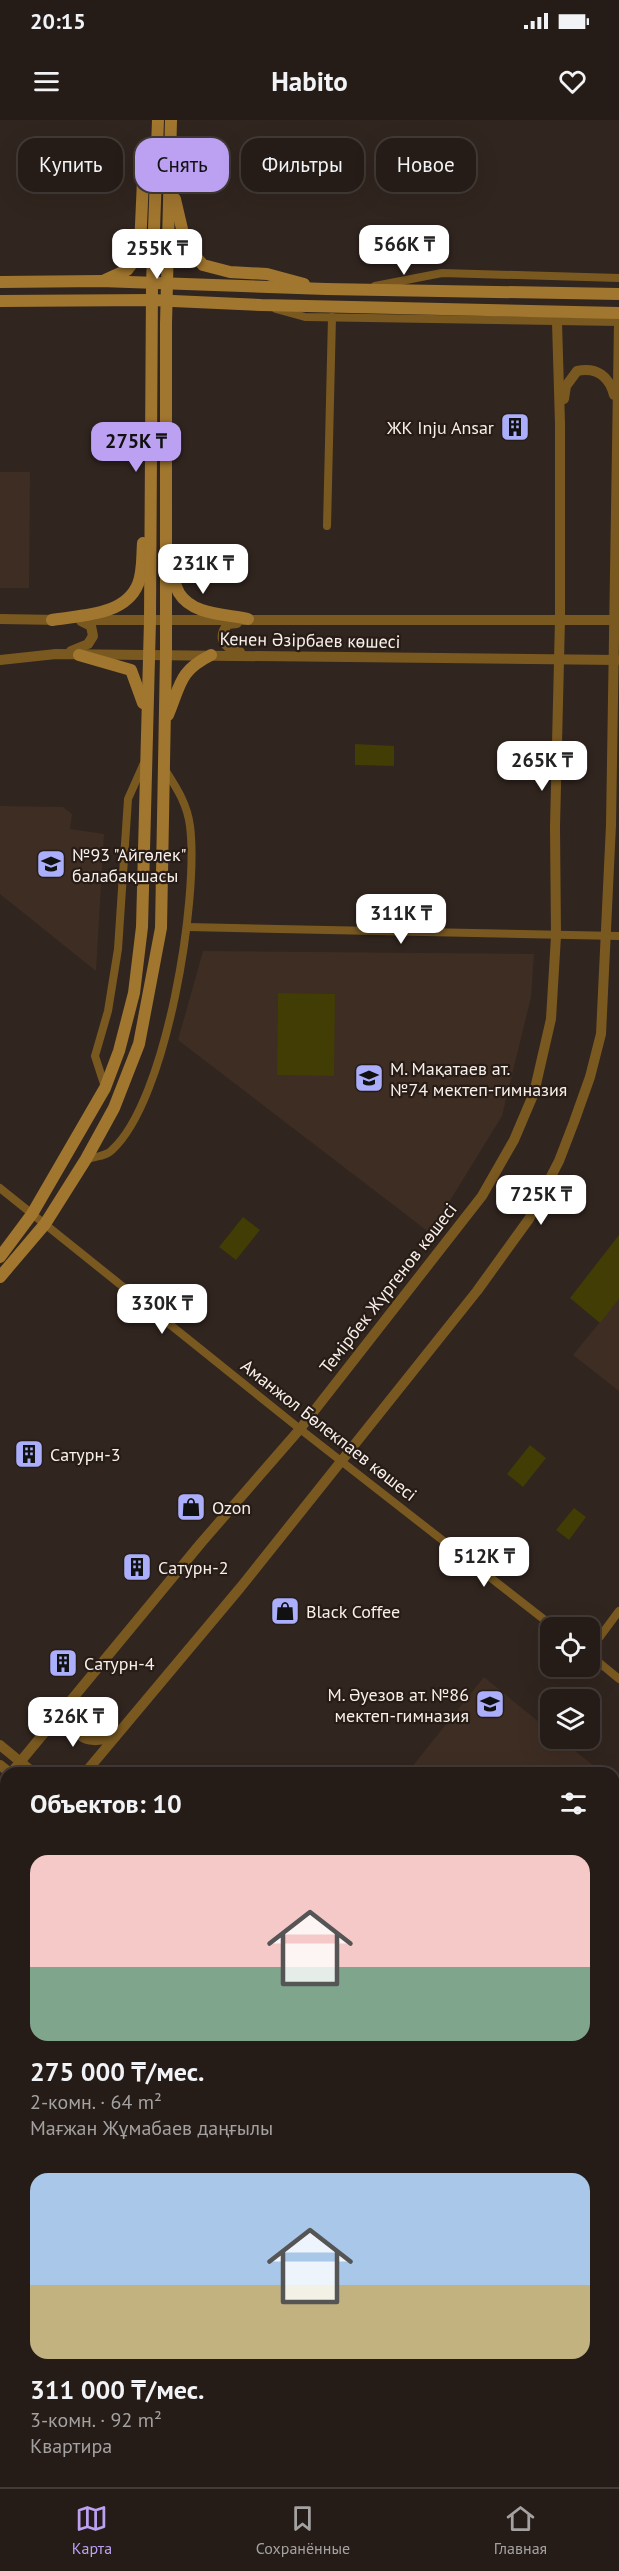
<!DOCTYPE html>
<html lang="ru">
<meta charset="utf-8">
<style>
:root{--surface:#251c17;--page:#312924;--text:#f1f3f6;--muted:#a3a1a1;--line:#423a36;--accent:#bca0f2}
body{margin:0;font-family:"PT Sans",sans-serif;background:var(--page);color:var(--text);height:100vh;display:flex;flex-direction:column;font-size:22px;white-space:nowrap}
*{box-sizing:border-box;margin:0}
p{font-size:20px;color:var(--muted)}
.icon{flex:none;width:33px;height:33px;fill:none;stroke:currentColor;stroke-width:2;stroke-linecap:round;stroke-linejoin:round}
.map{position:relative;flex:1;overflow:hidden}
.panel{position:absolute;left:0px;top:1647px;width:620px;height:720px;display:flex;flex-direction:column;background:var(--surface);border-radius:18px 18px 0 0;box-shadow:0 6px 24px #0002,0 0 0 2px var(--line)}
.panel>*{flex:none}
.top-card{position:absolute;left:18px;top:18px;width:584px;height:54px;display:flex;gap:12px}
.tools{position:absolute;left:540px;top:1497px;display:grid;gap:12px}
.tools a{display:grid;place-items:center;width:60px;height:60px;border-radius:12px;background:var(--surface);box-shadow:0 6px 24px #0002,0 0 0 2px var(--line);font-size:30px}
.price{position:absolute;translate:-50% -51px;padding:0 14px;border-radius:12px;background:#fff;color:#222;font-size:20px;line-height:39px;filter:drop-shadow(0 2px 3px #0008)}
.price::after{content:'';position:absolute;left:50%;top:36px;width:18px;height:14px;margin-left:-9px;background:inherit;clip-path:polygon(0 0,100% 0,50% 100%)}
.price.active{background:var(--accent);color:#111}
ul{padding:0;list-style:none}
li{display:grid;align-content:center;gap:12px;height:318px;padding:0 30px}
li span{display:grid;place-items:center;height:186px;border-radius:18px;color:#555}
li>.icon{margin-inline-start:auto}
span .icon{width:108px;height:108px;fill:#fffc;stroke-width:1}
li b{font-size:26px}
h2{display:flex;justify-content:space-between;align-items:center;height:72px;padding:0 30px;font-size:26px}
.pill{padding:0 21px;border-radius:18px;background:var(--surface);box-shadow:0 6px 24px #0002,0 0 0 2px var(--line);font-size:21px;line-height:54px}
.pill.active{background:var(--accent);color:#111}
.status{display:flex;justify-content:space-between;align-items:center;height:42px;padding:0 30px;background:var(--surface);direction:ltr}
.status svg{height:16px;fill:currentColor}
header{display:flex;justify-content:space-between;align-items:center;height:78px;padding:0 30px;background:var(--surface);font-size:27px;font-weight:700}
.dock{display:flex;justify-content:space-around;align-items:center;height:84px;border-top:2px solid var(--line);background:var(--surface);font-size:16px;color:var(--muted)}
.dock a{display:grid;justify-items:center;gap:3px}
.dock .active{color:var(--accent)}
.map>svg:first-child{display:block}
.built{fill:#3e2d23}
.green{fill:#423c05}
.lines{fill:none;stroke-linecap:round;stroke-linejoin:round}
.minor{stroke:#7a5921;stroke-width:8}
.tertiary{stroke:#7a5921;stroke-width:10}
.secondary{stroke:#a1762f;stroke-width:12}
.labels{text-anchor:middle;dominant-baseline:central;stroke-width:4.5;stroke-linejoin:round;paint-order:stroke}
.poi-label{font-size:18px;fill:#f8f0eb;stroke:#271c16;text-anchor:start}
.street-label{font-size:18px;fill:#f8f0eb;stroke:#271c16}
</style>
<div class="status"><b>20:15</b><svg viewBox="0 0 49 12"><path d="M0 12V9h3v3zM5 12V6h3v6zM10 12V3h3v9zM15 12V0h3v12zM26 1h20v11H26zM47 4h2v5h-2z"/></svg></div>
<header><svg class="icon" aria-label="menu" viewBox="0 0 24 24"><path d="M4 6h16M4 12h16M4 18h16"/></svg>Habito<svg class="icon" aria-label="heart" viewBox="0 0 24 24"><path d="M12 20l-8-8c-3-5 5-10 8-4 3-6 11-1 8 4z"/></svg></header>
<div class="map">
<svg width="619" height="2367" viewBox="0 0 619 2367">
<rect width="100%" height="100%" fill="#31251f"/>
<!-- built -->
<g class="built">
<polygon points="0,352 30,352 29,468 0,468"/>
<polygon points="0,686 63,687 72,694 70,709 104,714 96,851 0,774"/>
<polygon points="203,831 534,834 531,877 502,996 430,1113 178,920"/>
<polygon points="619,1179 619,1271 573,1235"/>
<polygon points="484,1557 550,1611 550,1618 560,1619 603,1653 407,1653"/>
<polygon points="614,1661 619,1665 619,1720 614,1727"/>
</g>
<!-- green -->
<g class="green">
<polygon points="355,624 394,626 394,646 355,645"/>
<polygon points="278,873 335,874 334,956 277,955"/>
<polygon points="243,1097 260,1110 236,1140 219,1127"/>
<polygon points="619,1115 619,1179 600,1203 570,1178"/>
<polygon points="530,1325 546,1338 523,1367 507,1354"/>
<polygon points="574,1388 586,1397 569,1420 556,1410"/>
</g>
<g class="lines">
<!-- minor -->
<g class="minor">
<polyline points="375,166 442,153 619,158"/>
<polyline points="276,189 305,197 619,202"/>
<polyline points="327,406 332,197"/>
<polyline points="187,807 619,816"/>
<polyline points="105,967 95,936 108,891 118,829 128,679 144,643"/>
<path d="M86,1039c8,-2 21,-3 26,-9 55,-50 87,-252 78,-324 -3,-23 -14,-39 -26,-58"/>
<polyline points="0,1068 300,1309 555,1508"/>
<polyline points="590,1530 619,1491"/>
<polyline points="590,1535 619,1559"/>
<polyline points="614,1877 619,1871"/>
</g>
<!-- tertiary -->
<g class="tertiary">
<path d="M564,279l2,-13 11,-15c20,-4 32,5 37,24"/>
<polyline points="0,499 60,500"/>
<polyline points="81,500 619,500"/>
<path d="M237,503l-9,1c-11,14 -4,24 12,28"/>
<polyline points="71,531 88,524 93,516 91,506 81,501"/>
<polyline points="0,540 56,534 617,540"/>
<path d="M69,1583c5,33 11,43 46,34"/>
<polyline points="0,1625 34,1653"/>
<polyline points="0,1645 10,1653"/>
<polyline points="11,1653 201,1423 300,1309 482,1076 514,1020 534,973 551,899 556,816 555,707 560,499 560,304 557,202"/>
<polyline points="85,1653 240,1468 477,1171 529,1099 559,1041 574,1002 590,957 601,914 611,705 619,202"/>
<polyline points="0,1667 6,1660"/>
<polyline points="0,1713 6,1718"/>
<polyline points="0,1747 6,1739"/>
<polyline points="614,2126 619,2130"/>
<polyline points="614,2141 619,2146"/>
</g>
<!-- secondary -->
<g class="secondary">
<polyline points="175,79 186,126 203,145 230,152 267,154 304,164"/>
<polyline points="105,160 127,150 134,141 140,127 143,60 150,33 156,24"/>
<polyline points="0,162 101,161 326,169 619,174"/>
<polyline points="0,181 151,180 261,185 619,193"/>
<path d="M165,443c7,11 9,20 14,30 13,22 47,21 69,26"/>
<path d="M52,500c29,-5 73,-4 86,-36 5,-12 4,-28 5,-41"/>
<polyline points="79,535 131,550 143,583"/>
<path d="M168,595c13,-31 11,-44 43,-60"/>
<polyline points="0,1137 32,1094 105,968 119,931 134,873 142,807 150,500 152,164 158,0"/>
<polyline points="0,1157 45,1104 86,1039 114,988 139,924 161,808 166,534 166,204 171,0"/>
</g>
</g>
<!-- icons -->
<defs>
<g id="building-square" transform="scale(1.5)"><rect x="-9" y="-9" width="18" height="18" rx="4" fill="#abaffb" stroke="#271c16"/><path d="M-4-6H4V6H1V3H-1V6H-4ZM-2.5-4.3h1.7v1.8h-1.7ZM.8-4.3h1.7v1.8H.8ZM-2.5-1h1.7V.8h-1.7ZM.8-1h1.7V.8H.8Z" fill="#111"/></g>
<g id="school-square" transform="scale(1.5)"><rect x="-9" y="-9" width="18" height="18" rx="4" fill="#abaffb" stroke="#271c16"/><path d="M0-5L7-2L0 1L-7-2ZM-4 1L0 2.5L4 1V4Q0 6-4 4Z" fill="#111"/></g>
<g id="shop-square" transform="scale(1.5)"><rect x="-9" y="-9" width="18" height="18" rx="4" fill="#abaffb" stroke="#271c16"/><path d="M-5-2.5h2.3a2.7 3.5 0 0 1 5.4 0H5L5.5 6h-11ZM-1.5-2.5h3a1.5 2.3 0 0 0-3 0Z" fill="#111"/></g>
</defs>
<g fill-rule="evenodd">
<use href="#building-square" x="515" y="307"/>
<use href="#school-square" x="51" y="744"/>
<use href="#school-square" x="369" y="958"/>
<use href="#building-square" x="29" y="1334"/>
<use href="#shop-square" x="191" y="1387"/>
<use href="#building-square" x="137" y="1447"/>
<use href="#shop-square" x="285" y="1491"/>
<use href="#building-square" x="63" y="1543"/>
<use href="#school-square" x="490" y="1584"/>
</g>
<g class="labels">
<!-- poi labels -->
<g class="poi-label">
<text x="494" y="307" text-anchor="end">ЖК Inju Ansar</text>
<text x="72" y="734">№93 "Айгөлек"<tspan x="72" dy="21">балабақшасы</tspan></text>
<text x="390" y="948">М. Мақатаев ат.<tspan x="390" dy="21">№74 мектеп-гимназия</tspan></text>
<text x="50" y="1334">Сатурн-3</text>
<text x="212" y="1387">Ozon</text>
<text x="158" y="1447">Сатурн-2</text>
<text x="306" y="1491">Black Coffee</text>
<text x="84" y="1543">Сатурн-4</text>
<text x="469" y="1574" text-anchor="end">М. Әуезов ат. №86<tspan x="469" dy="21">мектеп-гимназия</tspan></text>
</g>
<!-- street labels -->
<g class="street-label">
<text transform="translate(310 520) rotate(1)">Кенен Әзірбаев көшесі</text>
<text transform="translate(388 1168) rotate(-52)">Темірбек Жүргенов көшесі</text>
<text transform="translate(329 1310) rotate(38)">Аманжол Бөлекпаев көшесі</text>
</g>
</g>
</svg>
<div class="tools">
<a><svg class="icon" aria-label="locate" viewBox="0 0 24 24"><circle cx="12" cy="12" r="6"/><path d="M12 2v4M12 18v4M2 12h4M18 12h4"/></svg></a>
<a><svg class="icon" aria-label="layers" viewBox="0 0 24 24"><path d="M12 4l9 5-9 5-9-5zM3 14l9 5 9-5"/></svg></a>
</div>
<b class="price" style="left:404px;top:156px">566K ₸</b>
<b class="price" style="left:157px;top:160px">255K ₸</b>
<b class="price active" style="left:136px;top:353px">275K ₸</b>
<b class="price" style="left:203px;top:475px">231K ₸</b>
<b class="price" style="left:542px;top:672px">265K ₸</b>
<b class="price" style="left:401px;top:825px">311K ₸</b>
<b class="price" style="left:541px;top:1106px">725K ₸</b>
<b class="price" style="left:162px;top:1215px">330K ₸</b>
<b class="price" style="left:484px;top:1468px">512K ₸</b>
<b class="price" style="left:73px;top:1628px">326K ₸</b>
<div class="top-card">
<a class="pill">Купить</a>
<a class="pill active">Снять</a>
<a class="pill">Фильтры</a>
<a class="pill">Новое</a>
</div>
<section class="panel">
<h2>Объектов: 10<svg class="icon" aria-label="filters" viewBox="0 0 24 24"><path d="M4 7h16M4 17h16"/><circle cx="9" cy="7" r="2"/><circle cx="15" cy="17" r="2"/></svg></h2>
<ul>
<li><span style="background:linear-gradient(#f6c9c9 60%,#7fa58c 0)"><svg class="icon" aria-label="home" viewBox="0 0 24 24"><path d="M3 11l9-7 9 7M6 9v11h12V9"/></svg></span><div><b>275 000 ₸/мес.</b><p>2-комн. · 64 m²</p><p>Мағжан Жұмабаев даңғылы</p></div></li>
<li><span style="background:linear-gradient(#a9c7e8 60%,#c2b280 0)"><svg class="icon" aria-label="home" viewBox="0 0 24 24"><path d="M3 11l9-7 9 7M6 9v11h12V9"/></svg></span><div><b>311 000 ₸/мес.</b><p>3-комн. · 92 m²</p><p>Квартира</p></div></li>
</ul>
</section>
</div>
<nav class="dock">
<a class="active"><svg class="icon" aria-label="map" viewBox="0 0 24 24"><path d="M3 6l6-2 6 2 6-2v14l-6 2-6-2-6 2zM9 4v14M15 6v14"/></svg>Карта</a>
<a><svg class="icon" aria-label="saved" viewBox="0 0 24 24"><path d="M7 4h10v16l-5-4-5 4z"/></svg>Сохранённые</a>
<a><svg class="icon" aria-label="home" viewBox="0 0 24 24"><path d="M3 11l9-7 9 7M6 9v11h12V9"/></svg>Главная</a>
</nav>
